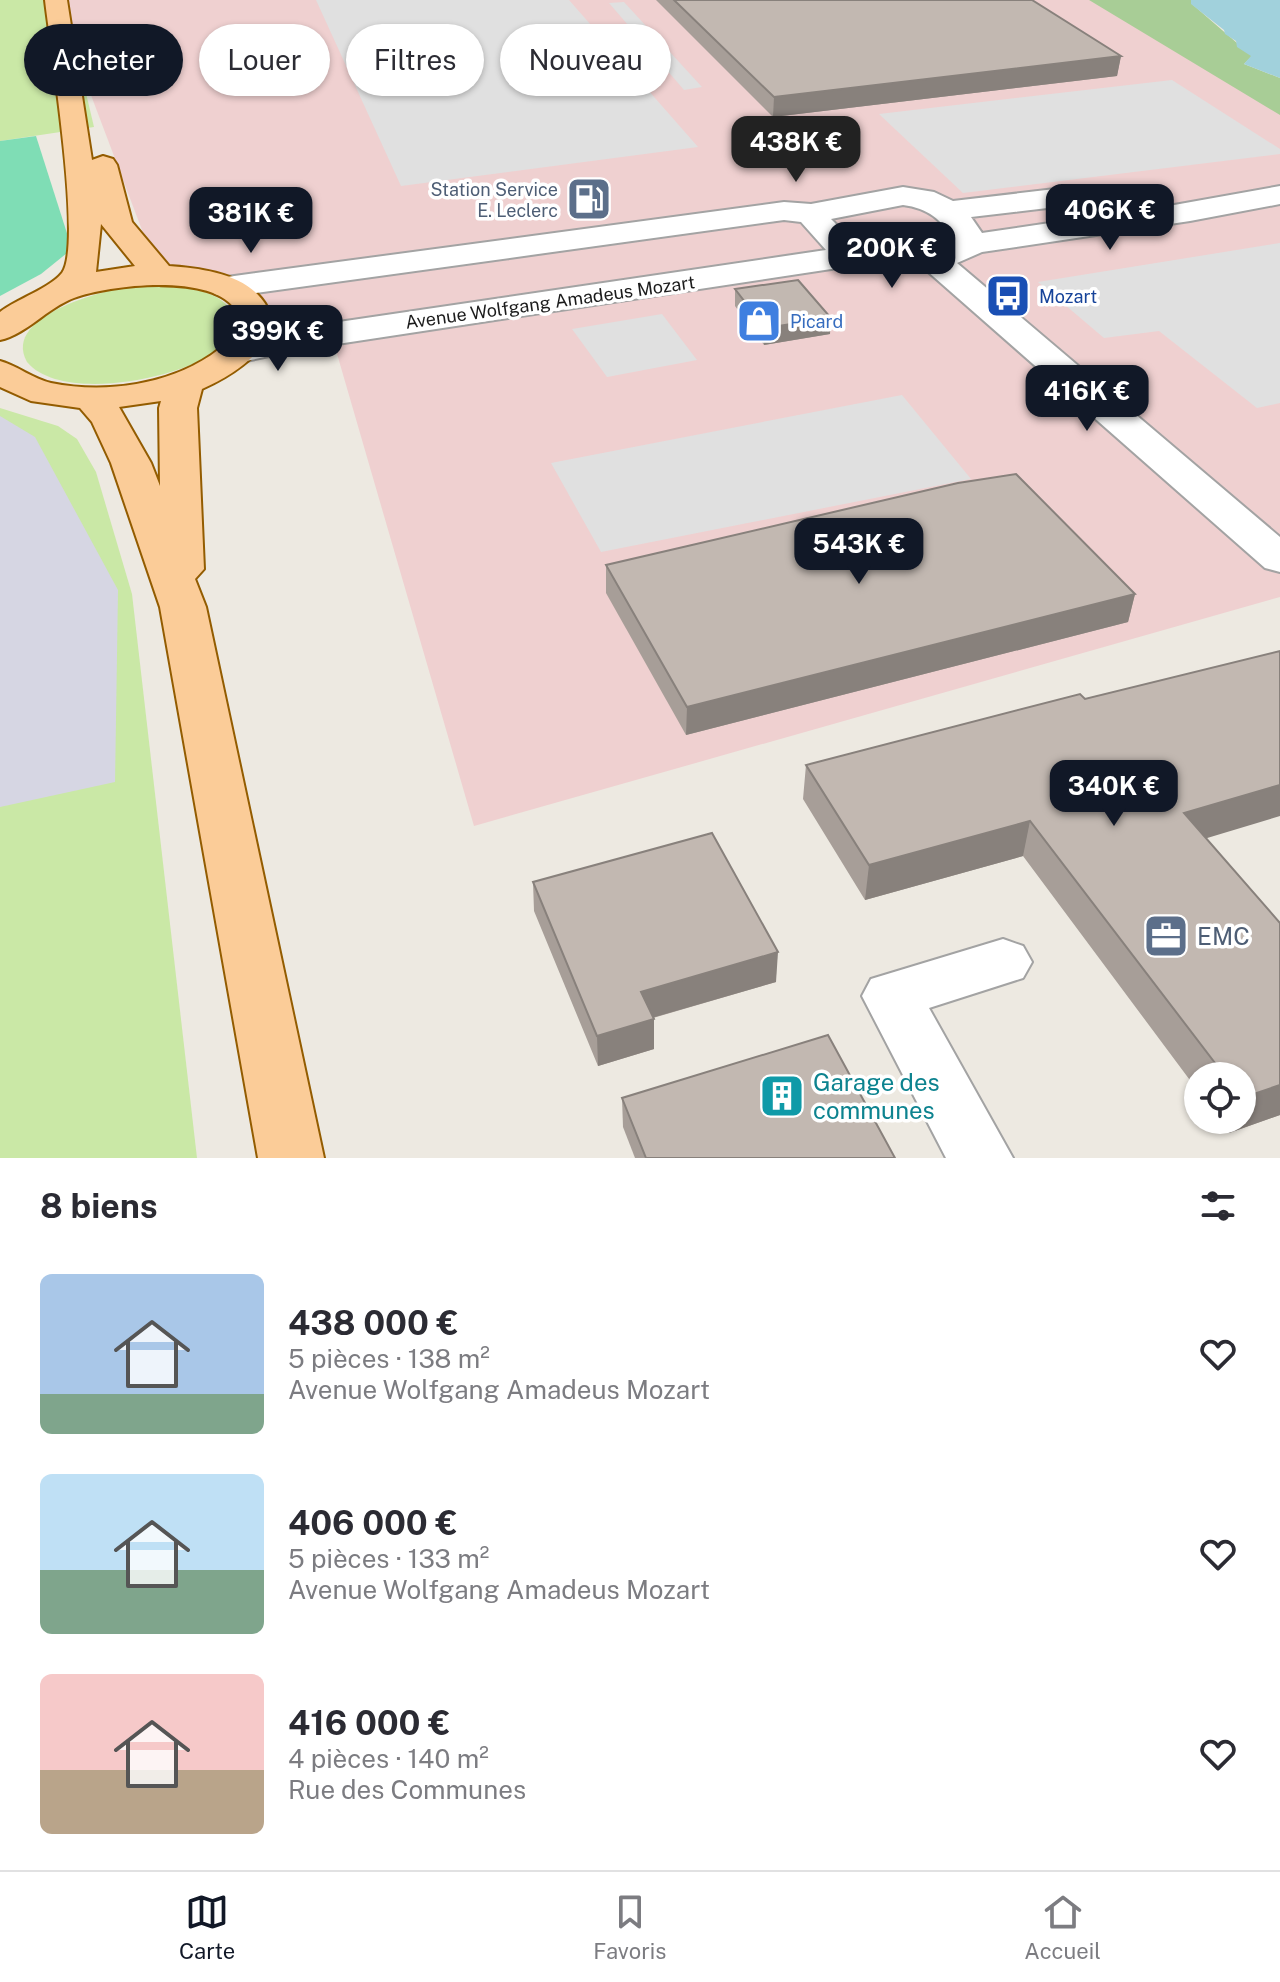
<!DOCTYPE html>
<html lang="fr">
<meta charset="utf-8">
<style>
:root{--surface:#fff;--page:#f2f2f3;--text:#2b2b33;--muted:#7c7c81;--line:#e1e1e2;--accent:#111827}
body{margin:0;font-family:"Public Sans",sans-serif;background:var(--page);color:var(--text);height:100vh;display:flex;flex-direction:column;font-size:30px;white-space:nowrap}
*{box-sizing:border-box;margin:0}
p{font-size:26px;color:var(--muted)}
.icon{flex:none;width:44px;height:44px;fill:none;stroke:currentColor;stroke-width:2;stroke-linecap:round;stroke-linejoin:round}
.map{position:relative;height:1158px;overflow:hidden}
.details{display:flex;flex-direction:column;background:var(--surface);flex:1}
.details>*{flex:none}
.banner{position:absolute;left:24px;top:24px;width:800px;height:72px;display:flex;gap:16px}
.fabs{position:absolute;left:1184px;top:1062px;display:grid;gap:16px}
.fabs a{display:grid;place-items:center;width:72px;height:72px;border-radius:50%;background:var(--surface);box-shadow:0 2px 6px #0004;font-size:40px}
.price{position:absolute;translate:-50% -68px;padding:0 18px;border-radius:16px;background:var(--accent);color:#fff;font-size:26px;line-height:52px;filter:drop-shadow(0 2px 4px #0008)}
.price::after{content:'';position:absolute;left:50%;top:48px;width:24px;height:18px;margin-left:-12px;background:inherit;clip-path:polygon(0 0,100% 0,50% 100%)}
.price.current{background:#222;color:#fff}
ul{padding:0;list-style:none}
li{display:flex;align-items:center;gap:24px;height:200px;padding:0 40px}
li span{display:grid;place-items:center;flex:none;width:224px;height:160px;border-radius:12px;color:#555}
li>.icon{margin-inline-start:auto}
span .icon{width:96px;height:96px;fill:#fffc;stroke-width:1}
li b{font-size:34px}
h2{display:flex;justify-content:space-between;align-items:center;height:96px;padding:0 40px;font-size:34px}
.pill{padding:0 28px;border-radius:36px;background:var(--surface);box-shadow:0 2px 6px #0004;font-size:28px;line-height:72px}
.pill.current{background:var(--accent);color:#fff}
.dock{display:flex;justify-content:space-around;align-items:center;height:112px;border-top:2px solid var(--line);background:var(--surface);font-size:22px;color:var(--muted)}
.dock a{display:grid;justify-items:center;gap:4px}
.dock .current{color:var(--accent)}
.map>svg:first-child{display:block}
.commercial{fill:#efd0d0}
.grass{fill:#cae8a6}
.forest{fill:#a8cd96}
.pitch{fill:#7fddb5}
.parking{fill:#e0e0e0}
.plaza{fill:#d6d6e3}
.water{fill:#a1d1dc}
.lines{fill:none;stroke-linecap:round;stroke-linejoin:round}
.minor-casing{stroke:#a3a3a3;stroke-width:4}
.primary-casing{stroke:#935c00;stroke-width:4}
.minor{fill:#fff;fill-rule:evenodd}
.primary{fill:#fbcc98;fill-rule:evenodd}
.wall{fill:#a79e98}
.shaded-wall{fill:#88817c}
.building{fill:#c2b8b1;stroke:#88817c;stroke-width:2}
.labels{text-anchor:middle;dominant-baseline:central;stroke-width:7;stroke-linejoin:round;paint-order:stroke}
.far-service-label{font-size:18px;fill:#4e5e75;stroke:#fff;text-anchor:end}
.far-transit-label{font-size:18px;fill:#164399;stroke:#fff;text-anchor:start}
.far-street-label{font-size:18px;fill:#1c1c1c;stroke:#fff}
.far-shop-label{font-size:18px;fill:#366cbe;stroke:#fff;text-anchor:start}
.near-service-label{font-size:24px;fill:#4e5e75;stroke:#fff;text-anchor:start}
.near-culture-label{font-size:24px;fill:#0d838f;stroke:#fff;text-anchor:start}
</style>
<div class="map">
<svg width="1280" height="1158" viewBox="0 0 1280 1158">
<rect width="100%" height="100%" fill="#ede9e1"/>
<!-- commercial -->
<polygon class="commercial" points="55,0 1093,0 1280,110 1280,597 474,826 324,309 255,312 251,304 159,275"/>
<!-- grass -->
<g class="grass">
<polygon points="0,0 55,0 77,55 94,127 0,141"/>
<path d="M139,285c25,0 91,0 94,35 1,12 -7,23 -17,31 -36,28 -155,52 -189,11 -27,-48 85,-74 112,-77z"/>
<polygon points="0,408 58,426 77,439 96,472 132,594 197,1158 0,1158"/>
</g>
<!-- forest -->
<polygon class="forest" points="1089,0 1191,0 1192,4 1252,56 1244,64 1280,78 1280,115"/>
<!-- pitch -->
<polygon class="pitch" points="36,136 72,249 41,274 0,296 0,141"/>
<!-- parking -->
<g class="parking">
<polygon points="316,0 569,0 698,147 401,186"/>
<polygon points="624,2 702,87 684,90 609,3"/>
<polygon points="1172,80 1280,149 1280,154 963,193 879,114"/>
<polygon points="1280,243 1280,403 1257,408 1159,331 1104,338 1038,282"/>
<polygon points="662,314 697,360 607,377 572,329"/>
<polygon points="902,395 971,479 601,552 551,463"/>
</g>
<!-- plaza -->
<polygon class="plaza" points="0,416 35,437 118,590 115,782 0,807"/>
<!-- water -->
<polygon class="water" points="1191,0 1280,0 1280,78 1244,64 1251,56 1237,47 1236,41 1225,34 1224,30 1191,4"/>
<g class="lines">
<!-- minor casing -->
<g class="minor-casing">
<g id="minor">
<path d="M1081,186l82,9 4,6 -4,6 117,-21v18l-90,17 -208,31 -25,11 323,274v35l-15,-4 -339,-298 -46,2 -29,-6 -553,84 -52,11 -13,-3 -5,-8 5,-8 65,-14 528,-78 -25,-28 -17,-2 -557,77 -12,-3 -5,-7 5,-7 12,-3 557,-75 27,2 92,-17 31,5 19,9zM1081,204l63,5 -162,24 -11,-16zM903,205c25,3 39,15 52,36 -20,11 -70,19 -92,7 -12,-6 -22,-19 -32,-29z"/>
<polygon points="1003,939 1023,946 1032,962 1023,978 929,1008 1013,1158 946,1158 862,996 871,979"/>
</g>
</g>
<!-- primary casing -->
<g class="primary-casing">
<path id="primary" d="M45,0h22l25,160 11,-4 10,3 4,6 15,57 37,44c44,3 100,12 105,65 -19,28 -41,44 -72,58l-5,19 7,161 -9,10 11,28 118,551h-66l-98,-551 -49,-144 -19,-41 -12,-14 -49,-7 -31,-14v-26c18,5 33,18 51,22 64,13 145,-2 188,-53 0,-5 1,-14 -2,-18 -22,-40 -128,-27 -163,-14 -27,10 -47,36 -74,42v-28c17,-13 50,-24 62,-39 21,-28 -12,-228 -17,-273zM101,224l34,42 -39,6zM161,401l-2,7 1,78 -9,-23 -32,-56z"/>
</g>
<!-- minor -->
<use href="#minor" class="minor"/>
<!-- primary -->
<use href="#primary" class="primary"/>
</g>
<!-- wall -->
<g class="wall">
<polygon points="656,0 1032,0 1121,56 1117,76 773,117"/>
<polygon points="735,289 830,334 764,345 735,306"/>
<polygon points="606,565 1135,594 1128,622 686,735 606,593"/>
<polygon points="806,765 1206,838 1280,1115 1229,1133 1219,1120 1242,1120 1242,1076 1198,1076 1198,1091 1023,856 865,900 803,799"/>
<polygon points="533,882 776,982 653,1018 654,1049 598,1066 534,911"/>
<polygon points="622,1098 895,1158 635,1158 623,1127"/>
</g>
<!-- shaded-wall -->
<g class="shaded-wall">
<polygon points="1121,56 1117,76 773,117 774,97"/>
<polygon points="831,318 830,334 764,345 765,328"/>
<polygon points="1135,594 1128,622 686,735 687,707"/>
<polygon points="1280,785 1280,816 1174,848 1184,813"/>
<polygon points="1030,821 1023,856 865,900 869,865"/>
<polygon points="778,952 776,982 641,1021 641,992"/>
<polygon points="654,1019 654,1049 598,1066 597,1036"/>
<polygon points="1280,1085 1280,1115 1229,1133 1234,1120 1242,1120 1242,1098"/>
</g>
<!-- building -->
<g class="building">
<polygon points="674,0 1032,0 1121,56 774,97"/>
<polygon points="798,280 831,318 765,328 735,289"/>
<polygon points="1016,474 1135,594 687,707 606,565 958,483"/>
<polygon points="1280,651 1280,785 1184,813 1280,923 1280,1085 1242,1098 1242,1076 1225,1076 1030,821 869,865 806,765 1080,694 1085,699"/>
<polygon points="712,833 778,952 641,992 654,1019 597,1036 533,882"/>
<polygon points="828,1035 895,1158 646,1158 622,1098"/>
</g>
<!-- icons -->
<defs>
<g id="fuel-square" transform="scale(2.3)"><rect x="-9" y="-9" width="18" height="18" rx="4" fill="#5c6f8a" stroke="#fff"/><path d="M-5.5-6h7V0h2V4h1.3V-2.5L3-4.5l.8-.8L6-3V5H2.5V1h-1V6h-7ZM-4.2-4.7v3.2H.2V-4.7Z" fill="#fff"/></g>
<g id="bus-square" transform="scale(2.3)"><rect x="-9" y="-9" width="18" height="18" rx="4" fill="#1a4fb4" stroke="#fff"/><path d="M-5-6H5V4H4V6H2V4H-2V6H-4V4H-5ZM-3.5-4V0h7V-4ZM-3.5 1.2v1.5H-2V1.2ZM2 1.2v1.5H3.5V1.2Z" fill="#fff"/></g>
<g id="shop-square" transform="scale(2.3)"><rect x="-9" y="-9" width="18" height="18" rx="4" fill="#3f7fe0" stroke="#fff"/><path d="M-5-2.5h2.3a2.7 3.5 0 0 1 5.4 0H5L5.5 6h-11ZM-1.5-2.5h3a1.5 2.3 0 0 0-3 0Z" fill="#fff"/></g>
<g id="office-square" transform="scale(2.3)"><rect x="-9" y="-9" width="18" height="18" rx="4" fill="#5c6f8a" stroke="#fff"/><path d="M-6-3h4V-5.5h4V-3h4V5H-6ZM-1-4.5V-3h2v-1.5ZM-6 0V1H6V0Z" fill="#fff"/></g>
<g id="building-square" transform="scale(2.3)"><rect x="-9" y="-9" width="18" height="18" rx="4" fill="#0f9aa8" stroke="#fff"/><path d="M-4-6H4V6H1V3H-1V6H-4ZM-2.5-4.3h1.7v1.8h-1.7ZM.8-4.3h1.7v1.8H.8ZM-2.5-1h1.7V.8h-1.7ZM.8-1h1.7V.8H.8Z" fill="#fff"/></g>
</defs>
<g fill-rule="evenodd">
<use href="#fuel-square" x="589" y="199"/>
<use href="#bus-square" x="1008" y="296"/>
<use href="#shop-square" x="759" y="321"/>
<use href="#office-square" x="1166" y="936"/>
<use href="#building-square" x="782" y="1096"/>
</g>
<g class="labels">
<!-- far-service labels -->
<g class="far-service-label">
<text x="558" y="189">Station Service<tspan x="558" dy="21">E. Leclerc</tspan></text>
</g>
<!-- far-transit labels -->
<g class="far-transit-label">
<text x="1039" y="296">Mozart</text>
</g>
<!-- far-street labels -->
<g class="far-street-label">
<text transform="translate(550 302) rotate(-8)">Avenue Wolfgang Amadeus Mozart</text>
</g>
<!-- far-shop labels -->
<g class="far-shop-label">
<text x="790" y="321">Picard</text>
</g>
<!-- near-service labels -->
<g class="near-service-label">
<text x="1197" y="936">EMC</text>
</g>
<!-- near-culture labels -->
<g class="near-culture-label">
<text x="813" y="1082">Garage des<tspan x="813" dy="28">communes</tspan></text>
</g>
</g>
</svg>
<div class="fabs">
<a><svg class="icon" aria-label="locate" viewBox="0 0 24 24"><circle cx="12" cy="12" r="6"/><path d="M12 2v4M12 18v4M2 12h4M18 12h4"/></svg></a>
</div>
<b class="price current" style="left:796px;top:184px">438K €</b>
<b class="price" style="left:1110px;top:252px">406K €</b>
<b class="price" style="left:251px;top:255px">381K €</b>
<b class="price" style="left:892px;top:290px">200K €</b>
<b class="price" style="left:278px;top:373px">399K €</b>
<b class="price" style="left:1087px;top:433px">416K €</b>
<b class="price" style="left:859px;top:586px">543K €</b>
<b class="price" style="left:1114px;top:828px">340K €</b>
<div class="banner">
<a class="pill current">Acheter</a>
<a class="pill">Louer</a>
<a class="pill">Filtres</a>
<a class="pill">Nouveau</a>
</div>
</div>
<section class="details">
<h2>8 biens<svg class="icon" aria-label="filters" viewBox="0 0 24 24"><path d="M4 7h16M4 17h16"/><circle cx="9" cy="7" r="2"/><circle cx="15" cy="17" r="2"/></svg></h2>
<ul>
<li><span style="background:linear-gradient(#a9c7e8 75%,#7fa58c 0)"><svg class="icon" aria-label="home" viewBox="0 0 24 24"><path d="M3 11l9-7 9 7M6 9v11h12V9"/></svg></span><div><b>438 000 €</b><p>5 pièces · 138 m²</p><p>Avenue Wolfgang Amadeus Mozart</p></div><svg class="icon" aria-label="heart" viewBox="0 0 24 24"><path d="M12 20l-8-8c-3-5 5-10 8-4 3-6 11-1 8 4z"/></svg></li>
<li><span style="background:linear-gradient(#bfe0f5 60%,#7fa58c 0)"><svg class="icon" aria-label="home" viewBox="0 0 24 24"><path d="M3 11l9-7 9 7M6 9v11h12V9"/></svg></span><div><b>406 000 €</b><p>5 pièces · 133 m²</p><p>Avenue Wolfgang Amadeus Mozart</p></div><svg class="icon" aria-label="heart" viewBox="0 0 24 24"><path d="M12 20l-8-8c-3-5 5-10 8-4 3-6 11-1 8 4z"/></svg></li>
<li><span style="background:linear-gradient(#f6c9c9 60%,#b9a48a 0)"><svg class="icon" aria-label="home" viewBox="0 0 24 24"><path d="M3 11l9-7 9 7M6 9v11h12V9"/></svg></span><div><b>416 000 €</b><p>4 pièces · 140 m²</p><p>Rue des Communes</p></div><svg class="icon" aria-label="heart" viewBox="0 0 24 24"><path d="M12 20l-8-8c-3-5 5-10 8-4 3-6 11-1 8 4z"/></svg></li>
</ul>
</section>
<nav class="dock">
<a class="current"><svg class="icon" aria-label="map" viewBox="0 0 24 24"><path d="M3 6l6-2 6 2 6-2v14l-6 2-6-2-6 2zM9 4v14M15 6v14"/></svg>Carte</a>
<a><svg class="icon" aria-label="saved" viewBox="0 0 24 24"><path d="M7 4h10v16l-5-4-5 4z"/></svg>Favoris</a>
<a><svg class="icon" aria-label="home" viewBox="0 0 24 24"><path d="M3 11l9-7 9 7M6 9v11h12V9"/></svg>Accueil</a>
</nav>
